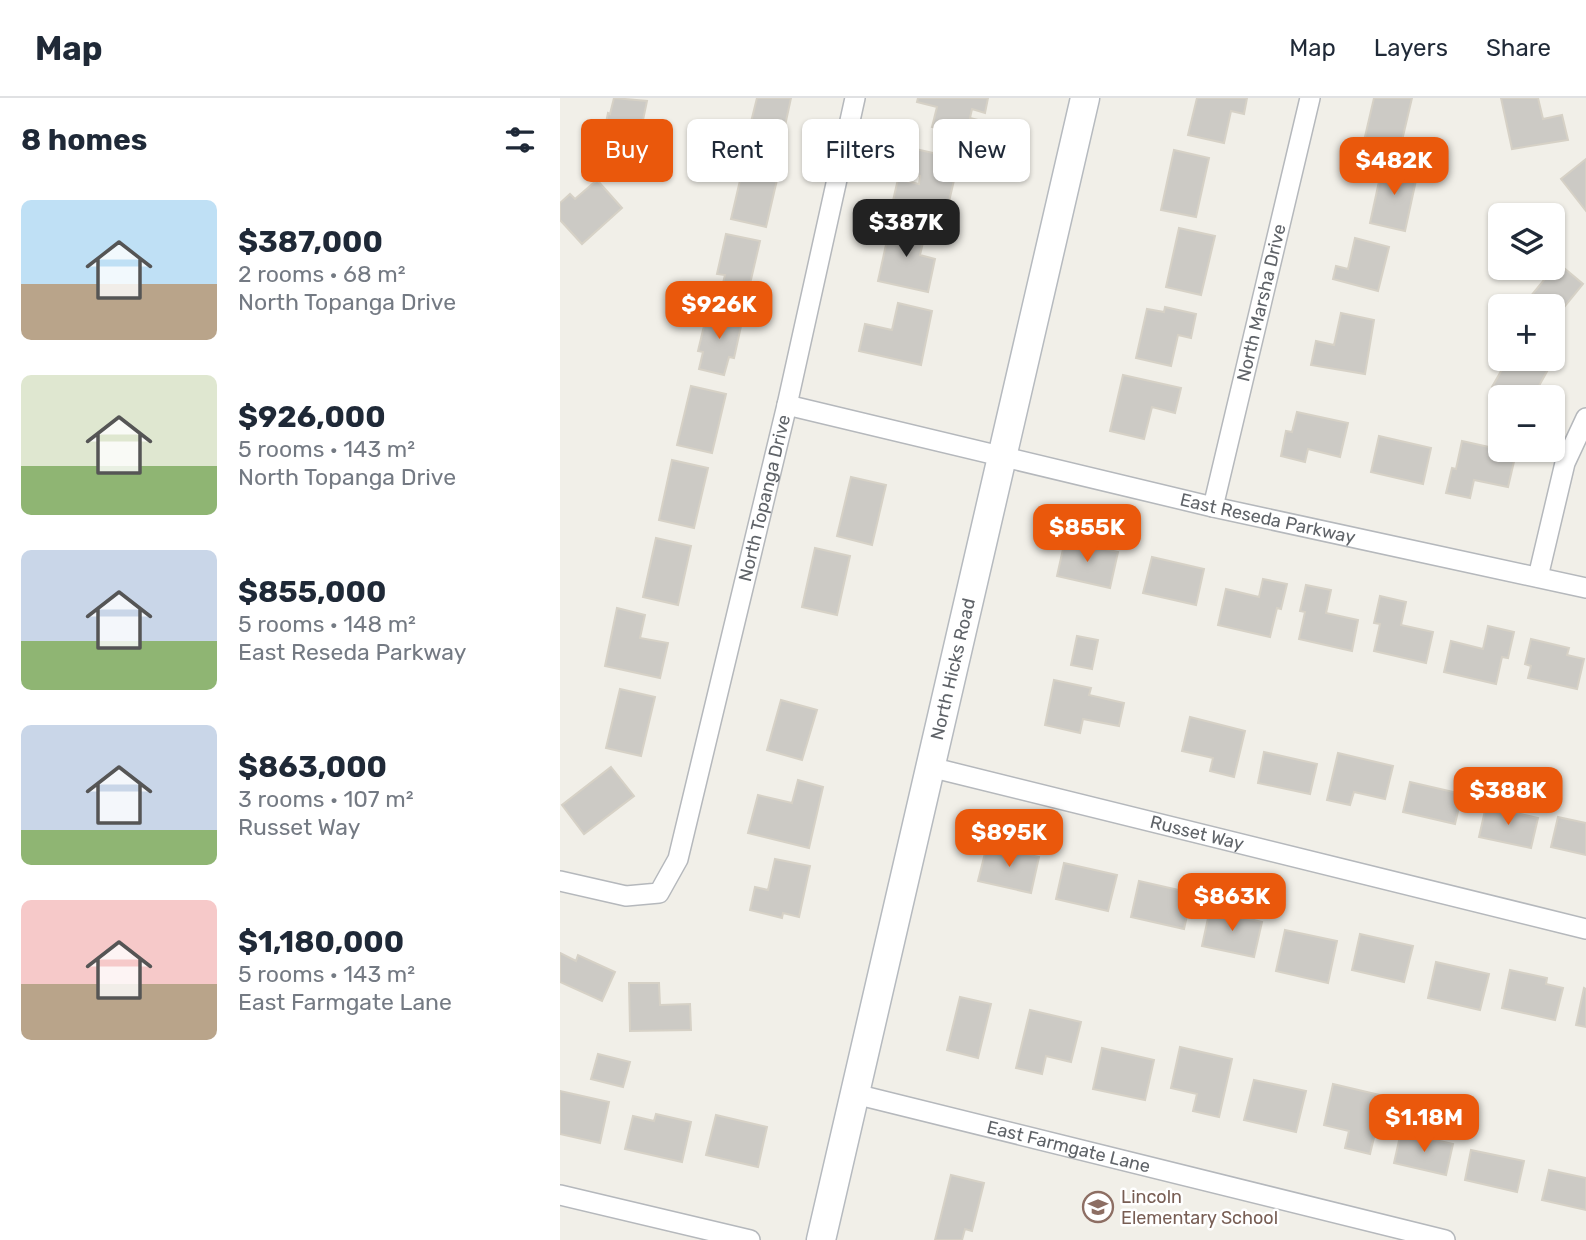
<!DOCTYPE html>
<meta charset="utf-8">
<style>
:root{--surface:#fff;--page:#f6f6f7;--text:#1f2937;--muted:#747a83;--line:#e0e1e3;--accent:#ea580c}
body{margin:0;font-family:Rubik,sans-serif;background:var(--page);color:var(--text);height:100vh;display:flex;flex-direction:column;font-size:26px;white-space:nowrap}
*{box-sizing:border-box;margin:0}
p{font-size:23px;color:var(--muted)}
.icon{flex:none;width:38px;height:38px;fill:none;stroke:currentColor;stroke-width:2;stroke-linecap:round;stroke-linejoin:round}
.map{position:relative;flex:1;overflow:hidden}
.details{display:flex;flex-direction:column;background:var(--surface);width:560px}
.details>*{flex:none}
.top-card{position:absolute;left:21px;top:21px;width:665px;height:63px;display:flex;gap:14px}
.tools{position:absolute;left:928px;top:105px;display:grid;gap:14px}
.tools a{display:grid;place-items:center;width:77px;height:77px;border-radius:10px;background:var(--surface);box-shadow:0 2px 5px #0004;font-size:35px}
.price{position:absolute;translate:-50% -60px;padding:0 16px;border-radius:14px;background:var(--accent);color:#fff;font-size:23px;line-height:46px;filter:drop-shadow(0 2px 4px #0008)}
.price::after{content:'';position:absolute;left:50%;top:42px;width:21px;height:16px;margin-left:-10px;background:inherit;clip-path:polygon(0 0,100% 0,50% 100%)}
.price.active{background:#222;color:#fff}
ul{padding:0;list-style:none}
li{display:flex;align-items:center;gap:21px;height:175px;padding:0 21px}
li span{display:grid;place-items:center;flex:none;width:196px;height:140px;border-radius:10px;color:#555}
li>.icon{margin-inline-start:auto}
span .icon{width:84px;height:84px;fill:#fffc;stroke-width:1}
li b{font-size:30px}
h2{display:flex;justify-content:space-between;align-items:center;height:84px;padding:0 21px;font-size:30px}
.chip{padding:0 24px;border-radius:10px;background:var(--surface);box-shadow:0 2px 5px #0004;font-size:24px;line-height:63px}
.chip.active{background:var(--accent);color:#fff}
header{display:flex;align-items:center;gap:42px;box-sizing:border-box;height:98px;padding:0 35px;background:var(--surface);border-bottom:2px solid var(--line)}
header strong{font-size:33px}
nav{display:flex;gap:38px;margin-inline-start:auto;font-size:24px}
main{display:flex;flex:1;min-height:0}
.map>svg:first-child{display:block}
.building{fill:#cccac5;stroke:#d6d1c6;stroke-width:2}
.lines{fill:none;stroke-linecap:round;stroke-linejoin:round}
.street-casing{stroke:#b5b8bc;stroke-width:22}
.secondary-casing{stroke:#b6babf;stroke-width:31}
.street{stroke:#fff;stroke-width:19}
.secondary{stroke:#fff;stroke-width:28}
.labels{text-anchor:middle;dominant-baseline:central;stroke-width:5;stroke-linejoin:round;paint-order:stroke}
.street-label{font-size:18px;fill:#5f6368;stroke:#fff}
.education-label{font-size:18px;fill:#785e54;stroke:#fff;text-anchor:start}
</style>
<header>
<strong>Map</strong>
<nav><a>Map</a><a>Layers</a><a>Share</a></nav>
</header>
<main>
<section class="details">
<h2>8 homes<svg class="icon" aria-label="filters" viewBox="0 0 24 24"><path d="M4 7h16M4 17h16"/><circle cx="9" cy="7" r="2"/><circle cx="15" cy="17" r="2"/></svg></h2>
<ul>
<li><span style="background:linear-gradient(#bfe0f5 60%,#b9a48a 0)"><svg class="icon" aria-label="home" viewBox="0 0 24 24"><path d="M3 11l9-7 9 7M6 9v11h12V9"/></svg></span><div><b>$387,000</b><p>2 rooms · 68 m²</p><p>North Topanga Drive</p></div></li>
<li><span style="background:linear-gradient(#dfe7d0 65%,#8fb573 0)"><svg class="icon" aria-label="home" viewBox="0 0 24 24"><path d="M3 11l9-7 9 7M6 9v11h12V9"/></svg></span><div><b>$926,000</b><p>5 rooms · 143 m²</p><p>North Topanga Drive</p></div></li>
<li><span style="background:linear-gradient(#c9d6e8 65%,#8fb573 0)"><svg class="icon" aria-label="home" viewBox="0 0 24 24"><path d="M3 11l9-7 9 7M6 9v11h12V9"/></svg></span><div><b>$855,000</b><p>5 rooms · 148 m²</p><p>East Reseda Parkway</p></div></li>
<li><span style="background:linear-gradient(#c9d6e8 75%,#8fb573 0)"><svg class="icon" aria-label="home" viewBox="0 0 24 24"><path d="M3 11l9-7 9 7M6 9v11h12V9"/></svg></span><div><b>$863,000</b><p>3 rooms · 107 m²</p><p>Russet Way</p></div></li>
<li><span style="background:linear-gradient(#f6c9c9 60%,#b9a48a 0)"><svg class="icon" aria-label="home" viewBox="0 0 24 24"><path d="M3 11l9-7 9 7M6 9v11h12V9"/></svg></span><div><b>$1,180,000</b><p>5 rooms · 143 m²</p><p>East Farmgate Lane</p></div></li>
</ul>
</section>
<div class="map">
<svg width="1026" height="1142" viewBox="0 0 1026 1142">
<rect width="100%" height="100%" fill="#f1efe8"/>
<!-- building -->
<g class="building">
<polygon points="54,0 87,3 83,22 94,24 89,53 77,50 75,61 40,54 48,15 50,16"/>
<polygon points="197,0 231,0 220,51 194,45 199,26 191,24"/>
<polygon points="358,0 428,0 425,15 412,11 410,20 422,23 418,40 372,29 377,9 357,4"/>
<polygon points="637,0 687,0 684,16 671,13 664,45 628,37"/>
<polygon points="814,0 852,0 840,51 804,43"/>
<polygon points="941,0 978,0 983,21 1002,17 1008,42 952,51"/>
<polygon points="347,49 399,61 387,112 362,107 360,114 332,107 338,81 359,86 360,78 341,73"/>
<polygon points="614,52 649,60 636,119 601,112"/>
<polygon points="185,61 220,69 206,129 171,121"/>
<polygon points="1026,61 1026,113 1001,81"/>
<polygon points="823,65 858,73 845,133 810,125"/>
<polygon points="37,82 62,110 22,146 0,122 0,105 10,96 15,101"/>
<polygon points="331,124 366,132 360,157 375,161 368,194 318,183"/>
<polygon points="619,130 655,138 641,197 606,189"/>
<polygon points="166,136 200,143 186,203 160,197 165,177 157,176"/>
<polygon points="795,140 829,149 818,193 773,181 776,168 788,171"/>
<polygon points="998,165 1023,186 992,224 992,208 968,208 965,205"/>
<polygon points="338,205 372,213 361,267 299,253 305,226 332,232"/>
<polygon points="605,209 636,216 631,240 618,237 611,268 576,260 587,211 604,214"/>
<polygon points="148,211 183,219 174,260 169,259 164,277 139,271 143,254 138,253"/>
<polygon points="781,215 814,222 805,276 751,267 756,243 774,247"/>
<polygon points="992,260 994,261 975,295 967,291 962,299 949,299 932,289 948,261"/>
<polygon points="563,277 621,290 615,315 592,309 584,341 550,333"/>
<polygon points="131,288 166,296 152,355 117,347"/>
<polygon points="737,314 788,325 780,359 748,351 745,364 721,358 726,333 732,334"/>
<polygon points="819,338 871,350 863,386 811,374"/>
<polygon points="902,343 956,355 948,389 914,382 910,400 886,395 892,370 896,371"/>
<polygon points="112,362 148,370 134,430 99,422"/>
<polygon points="291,379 326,387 312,447 277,438"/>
<polygon points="96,440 131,448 118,507 83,499"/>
<polygon points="505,442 558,454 550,490 497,478"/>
<polygon points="255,450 290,458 277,517 242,509"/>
<polygon points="592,459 644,471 636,507 583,495"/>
<polygon points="703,481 727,486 721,511 717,510 710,539 658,527 666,491 699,499"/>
<polygon points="746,487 771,492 766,515 798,522 792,553 739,541 745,514 740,513"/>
<polygon points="820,498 846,504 841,527 873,534 866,565 814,553 820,526 814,525"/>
<polygon points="57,510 85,517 80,540 108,545 100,580 45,568"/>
<polygon points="928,528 954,534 948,560 942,559 936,586 884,574 891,543 923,551"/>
<polygon points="517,538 538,542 532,571 511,567"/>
<polygon points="971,541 1009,550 1007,557 1024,561 1017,591 968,580 971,568 965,566"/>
<polygon points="494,582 531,590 529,597 564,605 559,628 523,621 520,635 485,627"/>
<polygon points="60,591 95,599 81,658 46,650"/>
<polygon points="221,602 257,612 242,662 207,652"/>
<polygon points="630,619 685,633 674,679 650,673 653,660 622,653"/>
<polygon points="704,654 757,666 750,696 698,685"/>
<polygon points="778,655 833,668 825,701 794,694 790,707 767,702"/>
<polygon points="51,669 74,698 24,736 2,707"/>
<polygon points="238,682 263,689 249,750 188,735 198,697 232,705"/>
<polygon points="850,684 902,696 895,726 843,714"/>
<polygon points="926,708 978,720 971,750 919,739"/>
<polygon points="998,719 1026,725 1026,757 991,749"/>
<polygon points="427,747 479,759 471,795 418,783"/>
<polygon points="215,761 250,768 239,819 223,815 222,820 190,812 195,789 208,792"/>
<polygon points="504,765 557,777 548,813 496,801"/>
<polygon points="579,783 632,795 624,831 571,819"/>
<polygon points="650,811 702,824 694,859 642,848"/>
<polygon points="725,832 777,843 768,885 716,873"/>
<polygon points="800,836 853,848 844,884 792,872"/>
<polygon points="0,855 16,863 18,857 55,874 42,903 0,884"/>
<polygon points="876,864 929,876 920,912 868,900"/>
<polygon points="950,872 987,880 986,886 1003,890 995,922 942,910"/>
<polygon points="69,885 99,885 100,907 130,906 131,932 70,933"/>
<polygon points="1024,890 1026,891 1026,929 1016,927"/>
<polygon points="400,899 431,906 418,960 387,952"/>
<polygon points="470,912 521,924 511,964 486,958 482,976 456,970"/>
<polygon points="620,949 672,961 659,1019 633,1013 637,996 611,990"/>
<polygon points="542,950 594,962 585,1002 533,991"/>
<polygon points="38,956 70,964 63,989 31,981"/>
<polygon points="694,982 746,993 736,1034 684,1022"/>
<polygon points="773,986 824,998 810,1056 785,1050 789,1033 764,1027"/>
<polygon points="0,993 49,1004 40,1045 0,1036"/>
<polygon points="96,1016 131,1024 122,1064 65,1051 73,1018 94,1023"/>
<polygon points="156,1017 207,1029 198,1069 146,1057"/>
<polygon points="841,1034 893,1046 886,1077 834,1065"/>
<polygon points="911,1052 964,1063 957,1094 905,1082"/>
<polygon points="989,1072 1026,1080 1026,1112 982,1102"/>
<polygon points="391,1077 424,1085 412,1133 405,1131 402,1142 375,1142"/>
</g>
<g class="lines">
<!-- street casing -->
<g class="street-casing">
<g id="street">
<path id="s1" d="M227,307l426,102 373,81"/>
<path id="s2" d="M653,409l97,-409"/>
<polyline points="978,479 1005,365 1026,320"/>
<path id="s3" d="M370,669l656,162"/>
<path id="s4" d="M0,783l66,15 33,-3 19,-34 109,-454 68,-307"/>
<path id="s5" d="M295,996l590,146"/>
<polyline points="0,1097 190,1142"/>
</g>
</g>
<!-- secondary casing -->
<g class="secondary-casing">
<g id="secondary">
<path id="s6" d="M261,1142l264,-1142"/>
</g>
</g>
<!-- street -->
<use href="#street" class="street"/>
<!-- secondary -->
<use href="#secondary" class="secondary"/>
</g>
<!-- icons -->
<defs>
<g id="school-ring" transform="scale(1.575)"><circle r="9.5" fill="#fff" stroke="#8d6e63" stroke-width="1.5"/><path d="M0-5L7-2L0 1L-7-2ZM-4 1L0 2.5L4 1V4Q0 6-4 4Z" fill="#8d6e63"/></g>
</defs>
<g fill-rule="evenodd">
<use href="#school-ring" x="538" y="1109"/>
</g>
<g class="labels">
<!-- street labels -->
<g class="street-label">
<text stroke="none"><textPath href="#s2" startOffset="210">North Marsha Drive</textPath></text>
<text stroke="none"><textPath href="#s4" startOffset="511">North Topanga Drive</textPath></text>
<text stroke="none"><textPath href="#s1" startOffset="494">East Reseda Parkway</textPath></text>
<text stroke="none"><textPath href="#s6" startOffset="586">North Hicks Road</textPath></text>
<text stroke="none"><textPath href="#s3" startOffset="275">Russet Way</textPath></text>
<text stroke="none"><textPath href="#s5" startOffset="220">East Farmgate Lane</textPath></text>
</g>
<!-- education labels -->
<g class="education-label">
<text x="561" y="1099">Lincoln<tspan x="561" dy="21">Elementary School</tspan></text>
</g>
</g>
</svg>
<div class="tools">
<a><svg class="icon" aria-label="layers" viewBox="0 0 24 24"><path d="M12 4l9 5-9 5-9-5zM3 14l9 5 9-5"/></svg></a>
<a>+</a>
<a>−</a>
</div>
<b class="price" style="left:834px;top:99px">$482K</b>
<b class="price active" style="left:346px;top:161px">$387K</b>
<b class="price" style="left:159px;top:243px">$926K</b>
<b class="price" style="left:527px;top:466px">$855K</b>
<b class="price" style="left:948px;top:729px">$388K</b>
<b class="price" style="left:449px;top:771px">$895K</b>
<b class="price" style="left:672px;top:835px">$863K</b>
<b class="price" style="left:864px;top:1056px">$1.18M</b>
<div class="top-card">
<a class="chip active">Buy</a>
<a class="chip">Rent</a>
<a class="chip">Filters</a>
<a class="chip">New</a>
</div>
</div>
</main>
